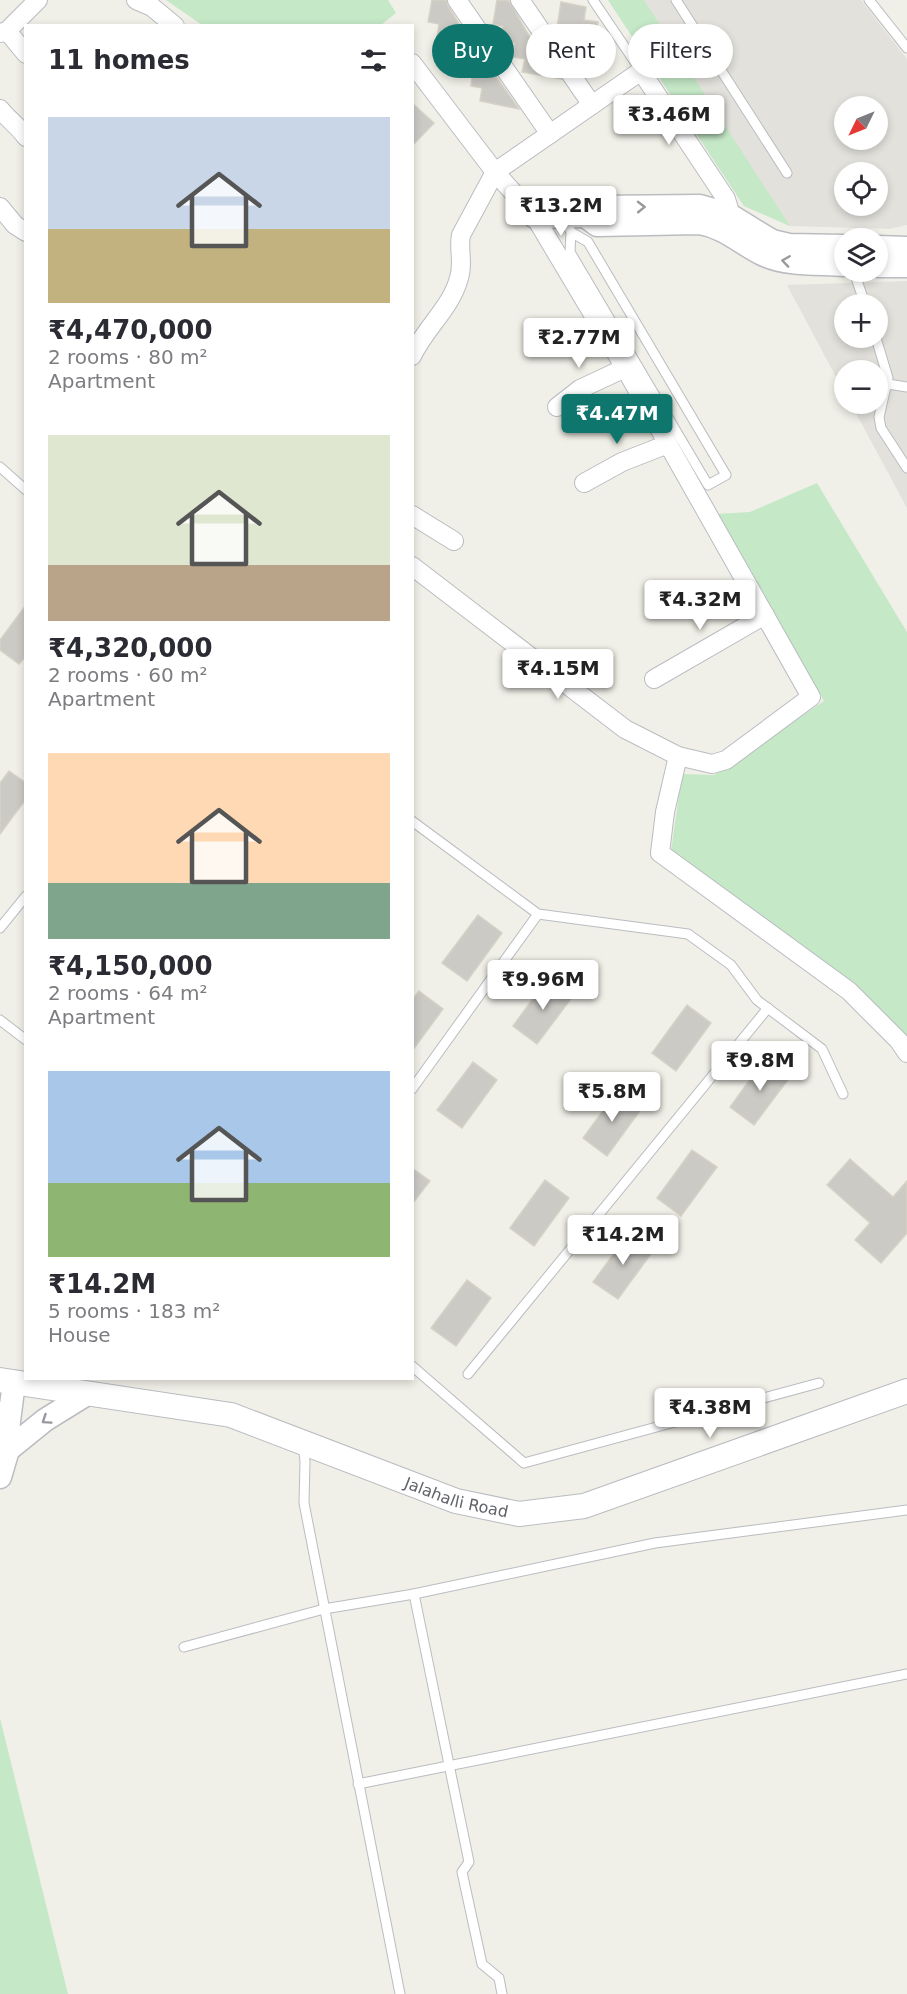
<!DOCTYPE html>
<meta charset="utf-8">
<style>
:root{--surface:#fff;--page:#f2f2f3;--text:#2b2b33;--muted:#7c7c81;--accent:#0f766e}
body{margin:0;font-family:"DejaVu Sans",sans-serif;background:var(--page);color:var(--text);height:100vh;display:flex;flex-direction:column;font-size:22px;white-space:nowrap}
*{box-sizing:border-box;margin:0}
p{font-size:20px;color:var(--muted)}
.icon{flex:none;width:33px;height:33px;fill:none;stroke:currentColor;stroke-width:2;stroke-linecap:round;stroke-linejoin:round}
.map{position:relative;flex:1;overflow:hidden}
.details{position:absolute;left:24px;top:24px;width:390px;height:1356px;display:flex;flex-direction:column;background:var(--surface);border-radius:0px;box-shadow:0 3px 9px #0003}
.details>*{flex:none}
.guide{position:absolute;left:432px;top:24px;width:384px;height:54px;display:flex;gap:12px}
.needle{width:39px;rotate:227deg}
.controls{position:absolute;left:834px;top:96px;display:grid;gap:12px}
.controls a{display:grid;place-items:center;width:54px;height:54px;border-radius:50%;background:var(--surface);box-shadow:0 3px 9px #0003;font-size:30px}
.price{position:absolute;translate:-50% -51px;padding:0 14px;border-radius:6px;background:#fff;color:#222;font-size:20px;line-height:39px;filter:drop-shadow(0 2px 3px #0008)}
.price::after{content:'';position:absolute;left:50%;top:36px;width:18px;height:14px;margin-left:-9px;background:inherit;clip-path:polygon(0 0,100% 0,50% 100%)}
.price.active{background:var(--accent);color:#fff}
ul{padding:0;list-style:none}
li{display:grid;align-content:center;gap:12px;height:318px;padding:0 24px}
li span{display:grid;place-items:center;height:186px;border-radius:0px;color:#555}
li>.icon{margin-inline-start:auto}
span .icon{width:108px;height:108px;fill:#fffc;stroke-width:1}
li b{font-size:26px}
h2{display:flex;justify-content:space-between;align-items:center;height:72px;padding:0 24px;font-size:26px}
.tag{padding:0 21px;border-radius:27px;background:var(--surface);box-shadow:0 3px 9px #0003;font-size:21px;line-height:54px}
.tag.active{background:var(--accent);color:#fff}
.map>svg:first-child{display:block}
.industrial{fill:#e3e1dc;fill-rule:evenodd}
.green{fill:#c5e8c7}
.building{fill:#cccac5;stroke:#d6d2c6;stroke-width:1.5}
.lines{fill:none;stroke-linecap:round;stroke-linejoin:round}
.service-casing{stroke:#babcc1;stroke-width:11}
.minor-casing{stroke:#babcc1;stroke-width:20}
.tertiary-casing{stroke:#babcc1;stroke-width:25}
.secondary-casing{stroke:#b9bcc1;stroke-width:26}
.service{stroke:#fff;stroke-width:9}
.minor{stroke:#fff;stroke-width:18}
.tertiary{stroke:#fff;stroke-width:22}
.secondary{stroke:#fff;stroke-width:24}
.oneway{stroke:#97999d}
.labels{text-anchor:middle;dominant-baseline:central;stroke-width:4.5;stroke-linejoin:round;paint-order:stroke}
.street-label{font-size:16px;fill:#5f6268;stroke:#fff}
</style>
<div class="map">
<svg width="907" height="1994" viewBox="0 0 907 1994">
<rect width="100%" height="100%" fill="#f1f0e8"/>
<!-- industrial -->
<g class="industrial">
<path d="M608,0h253l46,59v166l-18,4 -99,-3 -46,-20zM844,106h34v34h-34zM844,172h34v34h-34z"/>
<path d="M907,281v227l-56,-104h27v-34h-34v22l-57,-107zM844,304h34v34h-34z"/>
</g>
<!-- green -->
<g class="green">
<polygon points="166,0 388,0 396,13 381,25 202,25"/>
<polygon points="608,0 644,0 790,226 744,206"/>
<polygon points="817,483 907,632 907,1043 671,851 682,774 714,775 824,701 715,514 750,512"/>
<polygon points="0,1718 68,1994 0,1994"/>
</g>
<!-- building -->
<g class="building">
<polygon points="432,0 446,0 448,6 464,32 519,109 480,101 482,88 471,86 473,71 459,69 461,57 449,55 452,41 437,38 439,24 428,22"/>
<polygon points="497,0 509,1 528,34 561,79 522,72 525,59 513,57 515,43 501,40 503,26 493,24"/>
<polygon points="561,2 586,7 584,20 598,22 595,36 609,38 607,50 568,42 570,30 557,28"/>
<polygon points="412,103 434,123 412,146"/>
<polygon points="26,605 26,656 19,664 0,650 0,640"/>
<polygon points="9,771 26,783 26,799 0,834 0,783"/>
<polygon points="478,915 502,933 467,981 442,963"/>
<polygon points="548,978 573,996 537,1044 513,1026"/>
<polygon points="419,991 443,1009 412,1051 412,1000"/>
<polygon points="687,1005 711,1023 676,1071 652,1053"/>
<polygon points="765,1059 790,1077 754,1125 730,1107"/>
<polygon points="473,1062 497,1080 462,1128 437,1110"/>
<polygon points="618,1090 642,1108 607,1156 583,1138"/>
<polygon points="692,1150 717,1167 681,1216 657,1198"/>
<polygon points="850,1159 893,1197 907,1181 907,1233 881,1263 855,1240 870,1223 827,1185"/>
<polygon points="412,1168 430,1181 412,1204"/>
<polygon points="545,1180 569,1198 534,1246 510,1228"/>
<polygon points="629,1233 653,1251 618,1299 593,1282"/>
<polygon points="467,1280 491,1298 456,1346 431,1328"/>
</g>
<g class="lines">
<!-- service casing -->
<g class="service-casing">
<g id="service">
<polyline points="593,0 641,71"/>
<polyline points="676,0 787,173"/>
<polyline points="869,0 907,48"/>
<polyline points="563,218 571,232 570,252 708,485 726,475 588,242 571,232"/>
<polyline points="854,272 865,304"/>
<polyline points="876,338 888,378 879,417 881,428 907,468"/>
<polyline points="888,384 907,387"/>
<polyline points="0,467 26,490"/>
<polyline points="412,821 538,914 688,934 731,965 757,1000 822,1049 843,1094"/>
<polyline points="0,928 26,896"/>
<polyline points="0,1020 26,1040"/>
<polyline points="412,1089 538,914"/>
<polyline points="412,1366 524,1463 819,1383"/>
<polyline points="468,1374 768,1008"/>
<polyline points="303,1445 305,1461 304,1503 400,1994"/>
<polyline points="414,1594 469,1862 462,1872 482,1964 499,1978 502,1994"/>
<polyline points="184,1647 324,1609 414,1594 655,1543 907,1510"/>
<polyline points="358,1784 907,1674"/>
</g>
</g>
<!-- minor casing -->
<g class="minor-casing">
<g id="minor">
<polyline points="136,0 152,7 175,26"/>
<polyline points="457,0 550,134"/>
<polyline points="520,0 592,105"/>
<polyline points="7,31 26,54"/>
<polyline points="0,33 7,31 38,0"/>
<polyline points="412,63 495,172 535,217 625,368 811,697 726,760 712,764 678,756 625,729 412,566"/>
<path d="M0,109c8,10 18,17 26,28"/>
<polyline points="0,207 15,225 26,232"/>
<path d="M412,356c13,-28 39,-48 47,-78 5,-16 -1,-28 2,-43l34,-63 146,-101 85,128 3,10 -1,5"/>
<polyline points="557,407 580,389 625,368"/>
<polyline points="584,483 622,462 668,444"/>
<polyline points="412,515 454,541"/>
<polyline points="654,679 765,615"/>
<polyline points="678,756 665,812 660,853 849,991 899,1041 907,1053"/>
</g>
</g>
<!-- tertiary casing -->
<g class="tertiary-casing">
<g id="tertiary">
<path d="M585,216l12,9 102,-2c25,4 41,20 63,31 24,12 56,9 82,11"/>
<polyline points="535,217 585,216 596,207 700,206 728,214 772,241 789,245 844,246"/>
<polyline points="878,247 907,248"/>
<polyline points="878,266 907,266"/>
<polyline points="8,1450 45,1420 87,1394"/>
<polyline points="0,1477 8,1450 8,1429 14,1382"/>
</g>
</g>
<!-- secondary casing -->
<g class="secondary-casing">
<g id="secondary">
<path id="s1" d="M0,1380l231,35 225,86 63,13 65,-8 323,-115"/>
<polyline points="0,1414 8,1429"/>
</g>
</g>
<!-- service -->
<use href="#service" class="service"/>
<!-- minor -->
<use href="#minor" class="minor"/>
<!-- tertiary -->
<use href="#tertiary" class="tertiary"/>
<!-- secondary -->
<use href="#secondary" class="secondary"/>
</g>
<!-- one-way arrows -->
<defs><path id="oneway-chevron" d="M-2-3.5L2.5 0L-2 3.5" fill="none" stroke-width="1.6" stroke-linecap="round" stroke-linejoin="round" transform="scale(1.5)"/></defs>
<g class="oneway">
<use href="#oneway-chevron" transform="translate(641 207) rotate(-1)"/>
<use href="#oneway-chevron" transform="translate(786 261) rotate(-172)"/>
<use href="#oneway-chevron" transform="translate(46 1420) rotate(146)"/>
</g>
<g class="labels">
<!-- street labels -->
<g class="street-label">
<text stroke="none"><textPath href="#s1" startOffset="474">Jalahalli Road</textPath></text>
</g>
</g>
</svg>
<div class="controls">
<a><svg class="needle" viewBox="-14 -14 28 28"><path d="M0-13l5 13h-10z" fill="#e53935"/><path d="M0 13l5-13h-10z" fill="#7c7c81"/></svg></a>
<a><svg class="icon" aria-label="locate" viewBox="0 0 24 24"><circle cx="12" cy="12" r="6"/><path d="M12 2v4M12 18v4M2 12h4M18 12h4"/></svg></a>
<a><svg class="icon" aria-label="layers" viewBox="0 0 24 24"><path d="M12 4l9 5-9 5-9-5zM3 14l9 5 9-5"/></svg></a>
<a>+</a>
<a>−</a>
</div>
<b class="price" style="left:669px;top:146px">₹3.46M</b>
<b class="price" style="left:561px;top:237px">₹13.2M</b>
<b class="price" style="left:579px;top:369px">₹2.77M</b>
<b class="price active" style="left:617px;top:445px">₹4.47M</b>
<b class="price" style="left:700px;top:631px">₹4.32M</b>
<b class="price" style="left:558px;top:700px">₹4.15M</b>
<b class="price" style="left:543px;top:1011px">₹9.96M</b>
<b class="price" style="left:760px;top:1092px">₹9.8M</b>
<b class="price" style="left:612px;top:1123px">₹5.8M</b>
<b class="price" style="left:623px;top:1266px">₹14.2M</b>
<b class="price" style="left:710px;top:1439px">₹4.38M</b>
<div class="guide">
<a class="tag active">Buy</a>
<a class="tag">Rent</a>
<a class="tag">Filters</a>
</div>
<section class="details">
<h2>11 homes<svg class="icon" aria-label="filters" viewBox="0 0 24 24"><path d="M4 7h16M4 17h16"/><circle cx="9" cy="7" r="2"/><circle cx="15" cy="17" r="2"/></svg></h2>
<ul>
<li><span style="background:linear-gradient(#c9d6e8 60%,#c2b280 0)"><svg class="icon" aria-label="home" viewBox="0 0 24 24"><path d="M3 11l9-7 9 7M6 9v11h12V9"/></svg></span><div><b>₹4,470,000</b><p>2 rooms · 80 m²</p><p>Apartment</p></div></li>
<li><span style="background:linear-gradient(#dfe7d0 70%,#b9a48a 0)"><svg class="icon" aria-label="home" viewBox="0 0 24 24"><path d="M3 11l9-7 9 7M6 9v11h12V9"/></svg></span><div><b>₹4,320,000</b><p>2 rooms · 60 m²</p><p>Apartment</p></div></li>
<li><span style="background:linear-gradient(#ffd9b3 70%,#7fa58c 0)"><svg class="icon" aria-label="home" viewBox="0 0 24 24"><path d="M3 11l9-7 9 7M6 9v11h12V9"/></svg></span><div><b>₹4,150,000</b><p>2 rooms · 64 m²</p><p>Apartment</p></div></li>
<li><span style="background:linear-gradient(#a9c7e8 60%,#8fb573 0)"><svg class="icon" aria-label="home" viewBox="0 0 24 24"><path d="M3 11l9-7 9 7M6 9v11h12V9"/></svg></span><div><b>₹14.2M</b><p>5 rooms · 183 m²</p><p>House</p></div></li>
</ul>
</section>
</div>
